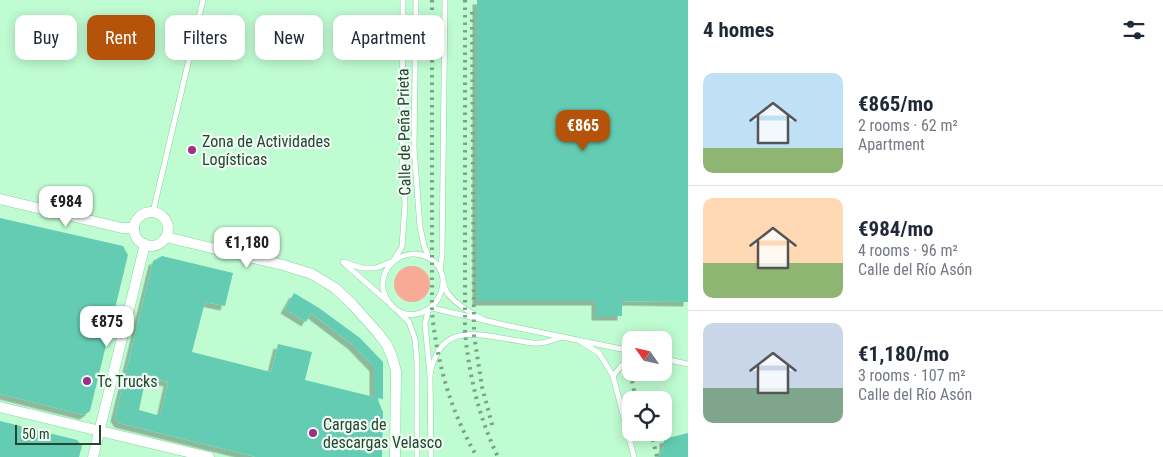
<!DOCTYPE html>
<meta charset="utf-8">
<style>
:root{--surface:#fff;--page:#f2f2f3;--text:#1f2937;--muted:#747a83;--line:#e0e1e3;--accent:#b45309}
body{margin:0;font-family:"Roboto Condensed",sans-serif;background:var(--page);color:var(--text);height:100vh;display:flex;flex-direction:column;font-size:19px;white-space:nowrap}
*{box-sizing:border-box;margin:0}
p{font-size:16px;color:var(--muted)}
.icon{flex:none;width:28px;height:28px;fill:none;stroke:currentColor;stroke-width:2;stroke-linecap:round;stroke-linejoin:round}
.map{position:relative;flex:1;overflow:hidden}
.sheet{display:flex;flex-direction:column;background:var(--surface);width:475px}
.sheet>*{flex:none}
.top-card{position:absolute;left:15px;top:15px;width:475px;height:45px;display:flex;gap:10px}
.needle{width:32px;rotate:304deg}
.controls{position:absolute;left:622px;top:331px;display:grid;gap:10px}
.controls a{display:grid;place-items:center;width:50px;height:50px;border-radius:10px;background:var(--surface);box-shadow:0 2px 12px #0003;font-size:25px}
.scale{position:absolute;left:15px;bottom:12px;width:86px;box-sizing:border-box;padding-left:5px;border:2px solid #254530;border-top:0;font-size:14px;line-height:18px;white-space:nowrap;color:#254530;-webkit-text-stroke:4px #eefcf2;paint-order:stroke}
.price{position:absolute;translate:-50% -42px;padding:0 11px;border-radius:10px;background:#fff;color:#222;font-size:16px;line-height:32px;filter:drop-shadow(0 1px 2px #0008)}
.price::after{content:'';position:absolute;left:50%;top:30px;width:15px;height:11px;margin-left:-8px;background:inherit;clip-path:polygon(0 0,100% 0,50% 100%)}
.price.selected{background:var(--accent);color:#fff}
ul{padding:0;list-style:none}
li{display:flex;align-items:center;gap:15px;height:125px;padding:0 15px}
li+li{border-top:1px solid var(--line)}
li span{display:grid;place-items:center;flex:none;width:140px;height:100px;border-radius:10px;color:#555}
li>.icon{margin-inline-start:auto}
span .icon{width:60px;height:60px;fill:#fffc;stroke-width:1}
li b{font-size:21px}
h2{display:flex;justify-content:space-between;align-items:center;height:60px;padding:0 15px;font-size:21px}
.pill{padding:0 18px;border-radius:10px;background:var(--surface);box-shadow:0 2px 12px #0003;font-size:18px;line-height:45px}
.pill.selected{background:var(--accent);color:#fff}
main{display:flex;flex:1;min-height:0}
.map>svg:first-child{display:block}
.green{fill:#f8aa96}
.building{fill:#64ccb2;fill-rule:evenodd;filter:url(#shadow)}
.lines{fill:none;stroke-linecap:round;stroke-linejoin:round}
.service-casing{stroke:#87d3a1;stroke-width:6}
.minor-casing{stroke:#87d3a1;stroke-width:11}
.service{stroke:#fff;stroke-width:5}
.minor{stroke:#fff;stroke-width:10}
.rail{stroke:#76a686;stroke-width:4;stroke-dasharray:2.5 5;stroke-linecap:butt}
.poi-dot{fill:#9d2e8c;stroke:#eefcf2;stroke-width:2}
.labels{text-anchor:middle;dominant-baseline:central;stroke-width:4.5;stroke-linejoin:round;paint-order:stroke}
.street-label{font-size:16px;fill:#254530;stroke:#eefcf2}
.poi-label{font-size:16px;fill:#254530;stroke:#eefcf2;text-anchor:start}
</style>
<main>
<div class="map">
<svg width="688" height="457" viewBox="0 0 688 457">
<defs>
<filter id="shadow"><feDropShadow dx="-4.5" dy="4.5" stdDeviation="0" flood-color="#0004"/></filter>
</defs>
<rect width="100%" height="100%" fill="#bffcd2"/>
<!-- green -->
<circle class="green" cx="412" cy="284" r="18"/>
<!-- building -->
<g class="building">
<polygon points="477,0 688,0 688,302 622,301 622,316 596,316 596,301 477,301"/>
<polygon points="0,218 123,246 128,255 90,411 84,415 0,394"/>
<path d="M162,256l71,17 -8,33 -20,-4 -13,50 79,20 7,-28 34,8 -7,28 69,17v-30l-21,-22 -42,-32 -5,9 -21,-13 9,-16 25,15 41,30 23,24v37l-6,-1 6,14 -1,45h-126l-137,-34 -4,-6 38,-156zM146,377l22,5 -7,31 -3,-1 -1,3 -18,-5z"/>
<polygon points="0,421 77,440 82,446 79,457 0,457"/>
<polygon points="688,433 688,457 658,457 664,447 664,439"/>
</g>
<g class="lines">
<!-- service casing -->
<g class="service-casing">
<g id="service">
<polyline points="416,0 414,148 420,227 424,246 429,258"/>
<polyline points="415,45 444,47"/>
<polyline points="153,212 203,0"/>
<polyline points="343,262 362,268 376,268 393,261 402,247 405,204 402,166 403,0"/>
<polyline points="345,264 387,301"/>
<polyline points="440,270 442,256 445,0"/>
<path d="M443,279c1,33 -39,50 -56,20 -5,-8 -5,-18 -2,-26 10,-23 42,-26 55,-4 4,8 3,18 8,25 9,11 22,18 34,25"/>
<polyline points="432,308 509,326 631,351"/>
<polyline points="430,309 428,311 425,324 430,375 431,457"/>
<polyline points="399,312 409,322 415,339 417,362 417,457"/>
<polyline points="581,342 599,353 613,376 634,457"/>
<polyline points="664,359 688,364"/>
<path d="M430,375c10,-55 48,-40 90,-34 6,1 13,3 19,2 7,0 16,-4 23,-6"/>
<polyline points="613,376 622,365 631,359"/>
</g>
</g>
<!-- minor casing -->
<g class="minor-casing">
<g id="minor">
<polyline points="0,199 122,228 134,228"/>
<circle cx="151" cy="229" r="17"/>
<polyline points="166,237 283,265 312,274 335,288 352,304 378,333 387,345 392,357 396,371 395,457"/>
<polyline points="0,407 209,457"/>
<polyline points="93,457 145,244"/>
</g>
</g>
<!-- service -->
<use href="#service" class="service"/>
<!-- minor -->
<use href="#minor" class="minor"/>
<!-- rail -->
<g class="rail">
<path d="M432,0v312c5,52 19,100 45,145"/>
<path d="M465,0v332c4,43 14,86 33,125"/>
<polyline points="472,12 474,335 482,387 493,428"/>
<polyline points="632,381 636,400"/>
<polyline points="651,432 657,457"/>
</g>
</g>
<!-- markers -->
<g class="poi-dot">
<circle cx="192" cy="150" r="5"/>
<circle cx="87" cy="381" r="5"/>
<circle cx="313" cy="433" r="5"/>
</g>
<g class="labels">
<!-- street labels -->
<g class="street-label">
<text transform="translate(404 132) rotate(-91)">Calle de Peña Prieta</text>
</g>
<!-- poi labels -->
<g class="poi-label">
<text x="202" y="141">Zona de Actividades<tspan x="202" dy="18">Logísticas</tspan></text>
<text x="97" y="381">Tc Trucks</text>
<text x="323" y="424">Cargas de<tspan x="323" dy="18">descargas Velasco</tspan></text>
</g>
</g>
</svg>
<div class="controls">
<a><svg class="needle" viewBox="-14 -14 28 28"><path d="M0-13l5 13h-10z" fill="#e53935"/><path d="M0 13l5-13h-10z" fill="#747a83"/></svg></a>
<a><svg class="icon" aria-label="locate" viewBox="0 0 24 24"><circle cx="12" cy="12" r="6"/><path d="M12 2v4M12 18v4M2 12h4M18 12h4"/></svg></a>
</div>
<div class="scale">50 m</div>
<b class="price selected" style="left:583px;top:152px">€865</b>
<b class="price" style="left:66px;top:228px">€984</b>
<b class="price" style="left:247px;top:269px">€1,180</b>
<b class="price" style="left:107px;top:348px">€875</b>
<div class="top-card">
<a class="pill">Buy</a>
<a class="pill selected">Rent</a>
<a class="pill">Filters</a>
<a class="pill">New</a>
<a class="pill">Apartment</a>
</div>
</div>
<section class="sheet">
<h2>4 homes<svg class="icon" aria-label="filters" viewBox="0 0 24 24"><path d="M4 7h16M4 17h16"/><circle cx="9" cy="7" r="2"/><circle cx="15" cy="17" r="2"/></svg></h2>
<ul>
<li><span style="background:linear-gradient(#bfe0f5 75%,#8fb573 0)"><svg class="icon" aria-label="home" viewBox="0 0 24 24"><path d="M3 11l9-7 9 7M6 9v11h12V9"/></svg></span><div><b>€865/mo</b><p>2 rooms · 62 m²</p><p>Apartment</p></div></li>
<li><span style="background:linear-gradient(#ffd9b3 65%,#8fb573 0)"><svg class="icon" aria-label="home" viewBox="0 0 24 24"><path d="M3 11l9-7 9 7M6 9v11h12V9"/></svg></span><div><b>€984/mo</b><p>4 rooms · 96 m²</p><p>Calle del Río Asón</p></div></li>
<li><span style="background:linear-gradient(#c9d6e8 65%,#7fa58c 0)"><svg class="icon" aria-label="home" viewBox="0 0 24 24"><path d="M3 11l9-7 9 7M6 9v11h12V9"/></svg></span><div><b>€1,180/mo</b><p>3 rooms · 107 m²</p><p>Calle del Río Asón</p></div></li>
</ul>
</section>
</main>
